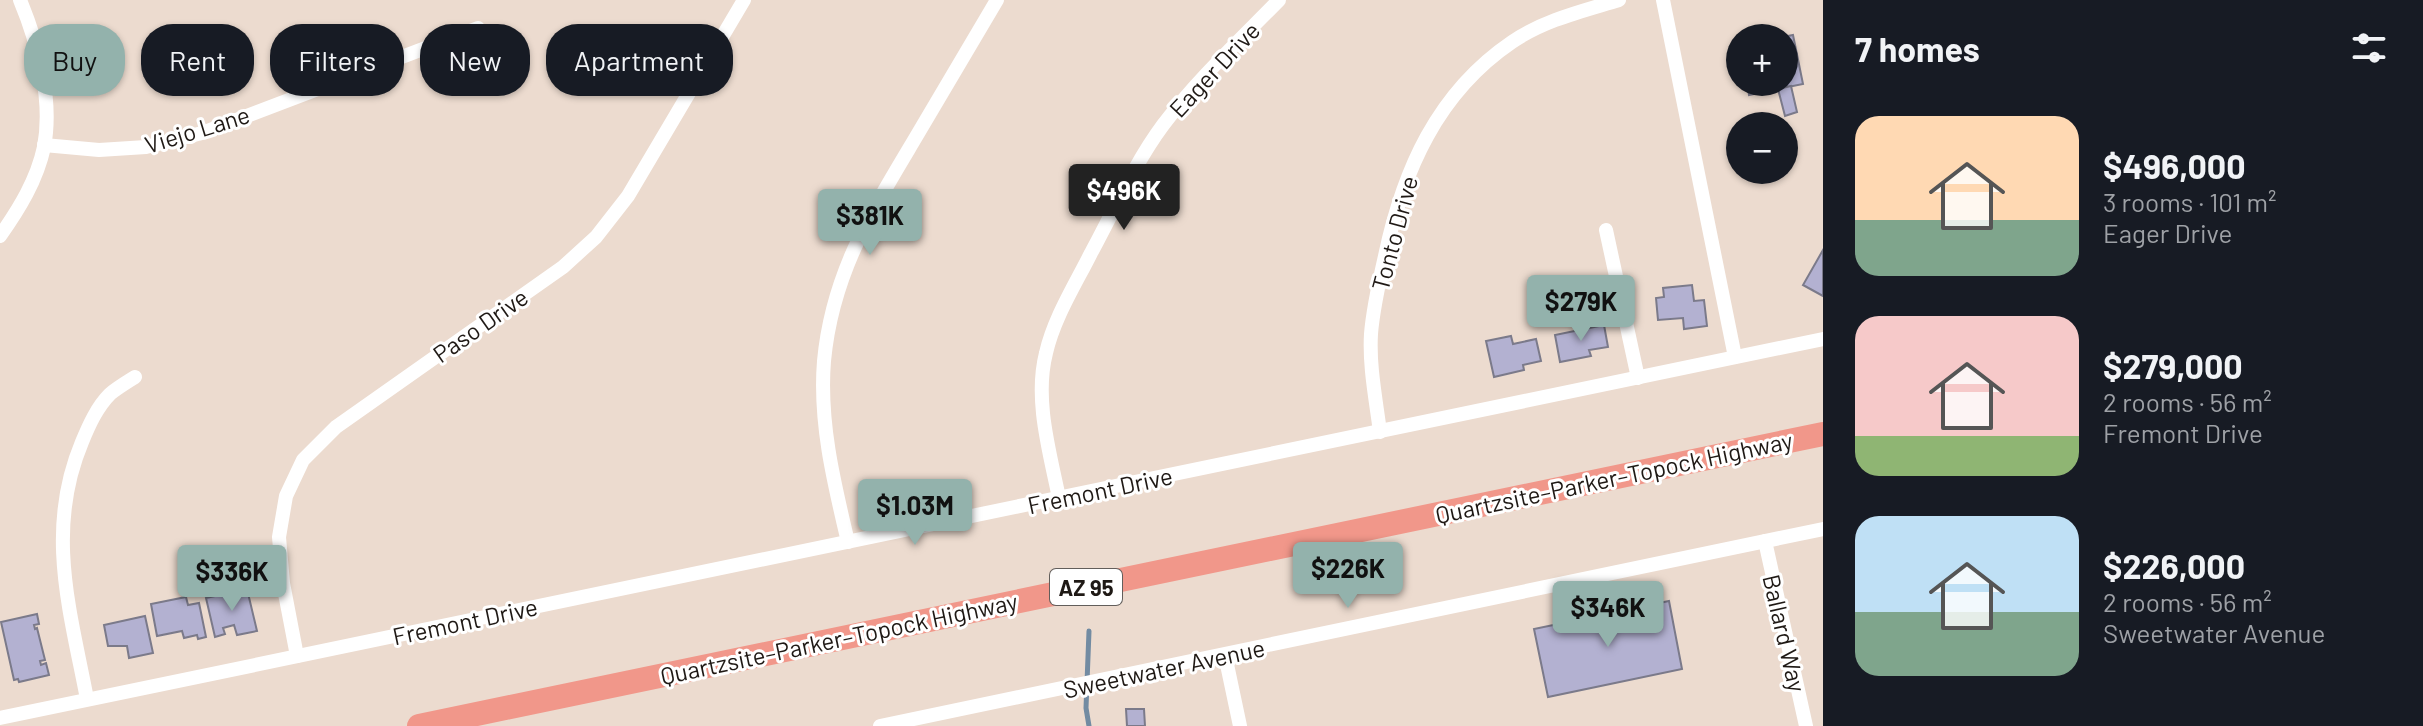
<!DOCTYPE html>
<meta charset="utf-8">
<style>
:root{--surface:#171b24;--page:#20242c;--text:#f1f3f6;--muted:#9ea1a6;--accent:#93b2ac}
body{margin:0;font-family:Barlow,sans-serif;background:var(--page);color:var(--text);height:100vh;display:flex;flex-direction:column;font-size:30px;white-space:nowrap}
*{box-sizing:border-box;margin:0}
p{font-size:26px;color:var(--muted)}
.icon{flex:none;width:44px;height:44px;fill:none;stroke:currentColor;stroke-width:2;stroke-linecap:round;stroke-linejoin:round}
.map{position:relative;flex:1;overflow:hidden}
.details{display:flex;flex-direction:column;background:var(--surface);width:600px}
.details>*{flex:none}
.top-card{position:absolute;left:24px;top:24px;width:760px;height:72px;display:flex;gap:16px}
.fabs{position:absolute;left:1726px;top:24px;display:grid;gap:16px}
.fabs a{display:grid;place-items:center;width:72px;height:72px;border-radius:50%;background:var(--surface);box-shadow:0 2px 6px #0004;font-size:40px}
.price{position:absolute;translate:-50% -68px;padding:0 18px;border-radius:8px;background:var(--accent);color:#111;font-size:26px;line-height:52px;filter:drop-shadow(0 2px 4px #0008)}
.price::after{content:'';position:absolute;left:50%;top:48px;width:24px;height:18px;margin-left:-12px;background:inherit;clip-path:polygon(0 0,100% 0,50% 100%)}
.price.on{background:#222;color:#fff}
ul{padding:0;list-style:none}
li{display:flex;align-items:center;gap:24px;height:200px;padding:0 32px}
li span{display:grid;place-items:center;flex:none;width:224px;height:160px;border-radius:24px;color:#555}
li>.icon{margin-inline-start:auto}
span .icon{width:96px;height:96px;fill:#fffc;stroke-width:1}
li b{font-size:34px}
h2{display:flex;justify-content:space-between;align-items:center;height:96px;padding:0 32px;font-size:34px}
.tag{padding:0 28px;border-radius:32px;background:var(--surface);box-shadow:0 2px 6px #0004;font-size:28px;line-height:72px}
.tag.on{background:var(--accent);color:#111}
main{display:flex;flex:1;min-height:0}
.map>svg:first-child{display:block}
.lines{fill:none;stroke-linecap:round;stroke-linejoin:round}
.stream{stroke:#728ba2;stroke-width:5}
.building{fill:#b3b1d1;stroke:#7b7a8a;stroke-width:2}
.street{stroke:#fff;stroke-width:14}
.highway{stroke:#f1978a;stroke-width:24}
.labels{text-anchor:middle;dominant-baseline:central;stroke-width:6;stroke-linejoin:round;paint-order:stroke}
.shield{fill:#fff;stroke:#625e5b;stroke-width:2}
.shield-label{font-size:22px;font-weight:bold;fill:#1f1915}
.street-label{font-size:24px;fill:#1f1915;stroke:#fff}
</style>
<main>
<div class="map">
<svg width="1823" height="726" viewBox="0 0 1823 726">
<rect width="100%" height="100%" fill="#ecdbcf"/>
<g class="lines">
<!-- stream -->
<polyline class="stream" points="1089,631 1086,708 1089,726"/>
</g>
<!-- building -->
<g class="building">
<polygon points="1793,35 1803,84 1749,95 1747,82 1784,82 1784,38 1778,38"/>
<polygon points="1791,86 1797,112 1785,116 1778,89"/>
<polygon points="1823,250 1823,296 1803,285"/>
<polygon points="1692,285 1694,301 1704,300 1707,326 1684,329 1683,318 1658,320 1656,298 1664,297 1663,288"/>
<polygon points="1604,325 1608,347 1589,350 1591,356 1560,362 1555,335"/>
<polygon points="1511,336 1513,344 1536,339 1541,361 1523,365 1524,370 1494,377 1486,341"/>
<polygon points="247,589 257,631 237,635 234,625 223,628 225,634 215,637 206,598"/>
<polygon points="186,597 188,605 199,603 206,637 198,639 197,635 184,638 182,631 157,636 151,604"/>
<polygon points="1669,601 1682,669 1548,697 1534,629"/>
<polygon points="37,614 39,624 34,625 35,629 37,628 45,660 40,661 41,665 46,663 49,675 19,682 18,679 14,680 1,622"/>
<polygon points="145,616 153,653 129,658 127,646 108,646 104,625"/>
<polygon points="1126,709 1144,709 1145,726 1127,726"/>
</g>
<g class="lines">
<!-- street -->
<g class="street">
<polyline points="1663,0 1735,357"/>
<polyline points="44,145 99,150 146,147 202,133 478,28"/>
<polyline points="1606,230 1638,378"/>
<path d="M0,236c19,-27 37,-56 44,-89 9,-47 -6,-104 -24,-147"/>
<path d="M1380,432c-4,-32 -11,-66 -9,-98 2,-26 8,-52 14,-78 18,-85 52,-163 127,-214 32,-22 71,-31 107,-42"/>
<path d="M1059,498c-9,-45 -25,-98 -13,-145 8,-35 29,-68 45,-100 23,-42 43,-89 72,-128 34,-45 76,-84 116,-125"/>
<polyline points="1765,541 1806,726"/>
<path d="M848,542c-14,-59 -29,-120 -24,-181 8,-86 46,-147 89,-219 28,-47 56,-95 84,-142"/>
<polyline points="1225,655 1240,726"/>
<polyline points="297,656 283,583 279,537 286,496 303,460 336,427 563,267 596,237 628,196 744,0"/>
<path d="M87,699c-17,-89 -42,-169 -5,-257 7,-17 15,-35 28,-48 7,-6 17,-12 25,-17"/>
<polyline points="0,718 1823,339"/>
<polyline points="880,726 1823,529"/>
</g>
<!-- highway -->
<polyline class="highway" points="419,726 1823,434"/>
</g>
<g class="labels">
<!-- shield labels -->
<rect class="shield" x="1050" y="569" width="72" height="36" rx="6"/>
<g class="shield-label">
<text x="1086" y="587">AZ 95</text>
</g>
<!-- street labels -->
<g class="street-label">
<text transform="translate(1214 69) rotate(-47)">Eager Drive</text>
<text transform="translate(197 129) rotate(-17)">Viejo Lane</text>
<text transform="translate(1394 233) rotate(-75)">Tonto Drive</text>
<text transform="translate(480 325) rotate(-35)">Paso Drive</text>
<text transform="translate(1614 477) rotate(-12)">Quartzsite–Parker–Topock Highway</text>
<text transform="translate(1100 490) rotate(-12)">Fremont Drive</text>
<text transform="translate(465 621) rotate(-12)">Fremont Drive</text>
<text transform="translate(1785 633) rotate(77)">Ballard Way</text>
<text transform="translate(839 638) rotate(-12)">Quartzsite–Parker–Topock Highway</text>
<text transform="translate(1164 668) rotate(-12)">Sweetwater Avenue</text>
</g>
</g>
</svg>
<div class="fabs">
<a>+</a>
<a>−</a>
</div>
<b class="price on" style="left:1124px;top:232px">$496K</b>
<b class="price" style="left:870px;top:257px">$381K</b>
<b class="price" style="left:1581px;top:343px">$279K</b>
<b class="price" style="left:915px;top:547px">$1.03M</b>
<b class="price" style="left:1348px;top:610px">$226K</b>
<b class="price" style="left:232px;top:613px">$336K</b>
<b class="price" style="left:1608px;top:649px">$346K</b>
<div class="top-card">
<a class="tag on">Buy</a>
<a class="tag">Rent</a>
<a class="tag">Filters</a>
<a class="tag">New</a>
<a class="tag">Apartment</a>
</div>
</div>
<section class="details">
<h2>7 homes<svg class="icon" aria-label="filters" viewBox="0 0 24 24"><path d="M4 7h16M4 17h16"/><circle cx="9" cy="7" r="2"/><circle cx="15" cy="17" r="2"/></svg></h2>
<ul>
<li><span style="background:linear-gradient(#ffd9b3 65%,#7fa58c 0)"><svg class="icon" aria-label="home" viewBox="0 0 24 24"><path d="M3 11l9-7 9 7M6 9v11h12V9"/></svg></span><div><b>$496,000</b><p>3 rooms · 101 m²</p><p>Eager Drive</p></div></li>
<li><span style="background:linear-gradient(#f6c9c9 75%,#8fb573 0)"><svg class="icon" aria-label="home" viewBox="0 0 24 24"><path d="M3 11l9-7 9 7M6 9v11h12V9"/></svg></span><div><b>$279,000</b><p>2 rooms · 56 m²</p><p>Fremont Drive</p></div></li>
<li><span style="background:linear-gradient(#bfe0f5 60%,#7fa58c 0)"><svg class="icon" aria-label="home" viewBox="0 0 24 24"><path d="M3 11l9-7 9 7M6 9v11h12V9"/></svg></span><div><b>$226,000</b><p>2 rooms · 56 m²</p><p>Sweetwater Avenue</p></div></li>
</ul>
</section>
</main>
